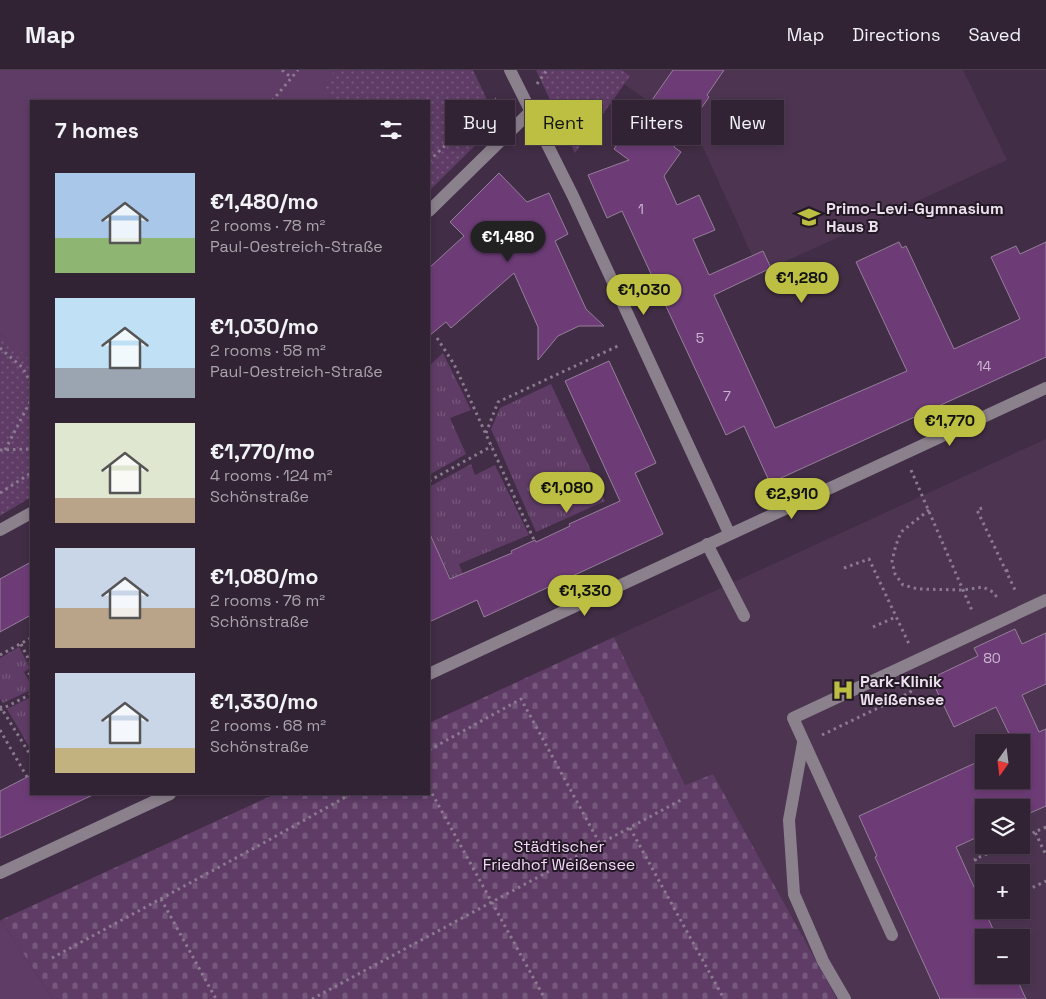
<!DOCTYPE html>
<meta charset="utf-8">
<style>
:root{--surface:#312234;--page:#3d2f40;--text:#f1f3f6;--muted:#a8a4ac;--line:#4c3f4f;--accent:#bdbf43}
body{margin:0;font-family:"Space Grotesk",sans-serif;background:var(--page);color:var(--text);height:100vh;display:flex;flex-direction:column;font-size:19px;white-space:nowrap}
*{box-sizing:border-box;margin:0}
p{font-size:16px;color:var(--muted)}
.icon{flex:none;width:28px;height:28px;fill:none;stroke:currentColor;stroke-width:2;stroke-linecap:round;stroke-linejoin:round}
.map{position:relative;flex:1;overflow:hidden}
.details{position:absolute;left:30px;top:30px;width:400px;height:695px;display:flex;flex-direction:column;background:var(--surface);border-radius:0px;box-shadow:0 2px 8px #0003,0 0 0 1px var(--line)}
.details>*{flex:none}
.banner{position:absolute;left:445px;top:30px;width:475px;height:45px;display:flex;gap:10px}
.needle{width:32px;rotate:194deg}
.buttons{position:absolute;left:975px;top:664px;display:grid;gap:10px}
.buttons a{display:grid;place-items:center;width:55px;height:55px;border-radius:0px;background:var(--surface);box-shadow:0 2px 8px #0003,0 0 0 1px var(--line);font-size:25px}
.price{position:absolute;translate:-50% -42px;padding:0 11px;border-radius:18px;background:var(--accent);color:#111;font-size:16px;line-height:32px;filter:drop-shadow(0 1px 2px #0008)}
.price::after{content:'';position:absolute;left:50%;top:30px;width:15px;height:11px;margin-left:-8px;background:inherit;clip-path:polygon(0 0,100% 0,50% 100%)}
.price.selected{background:#222;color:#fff}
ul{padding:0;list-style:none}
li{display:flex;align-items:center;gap:15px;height:125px;padding:0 25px}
li span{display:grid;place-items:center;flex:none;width:140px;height:100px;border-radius:0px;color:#555}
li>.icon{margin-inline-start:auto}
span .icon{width:60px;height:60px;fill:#fffc;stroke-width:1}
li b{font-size:21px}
h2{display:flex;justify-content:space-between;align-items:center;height:60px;padding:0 25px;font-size:21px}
.chip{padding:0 18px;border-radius:0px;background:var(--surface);box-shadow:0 2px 8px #0003,0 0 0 1px var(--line);font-size:18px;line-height:45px}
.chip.selected{background:var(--accent);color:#111}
header{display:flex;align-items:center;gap:30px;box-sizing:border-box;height:70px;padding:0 25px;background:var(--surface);border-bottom:1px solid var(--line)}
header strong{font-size:24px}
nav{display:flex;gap:28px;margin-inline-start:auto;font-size:18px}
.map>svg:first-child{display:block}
.built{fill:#4d3552;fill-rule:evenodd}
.grass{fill:url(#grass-tufts)}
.cemetery{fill:url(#cemetery-stones)}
.park{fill:url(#park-dots)}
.garden{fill:#5f3c66}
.building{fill:#6d3c77;stroke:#957f9a}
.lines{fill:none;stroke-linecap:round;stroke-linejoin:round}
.path{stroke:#8c7b90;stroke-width:3;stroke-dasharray:2.5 4;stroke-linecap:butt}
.minor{stroke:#8b818d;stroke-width:12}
.labels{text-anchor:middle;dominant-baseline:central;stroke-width:4;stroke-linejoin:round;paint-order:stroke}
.number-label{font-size:14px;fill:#ccb7d1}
.poi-label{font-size:16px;font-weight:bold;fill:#ece0ef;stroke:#221924;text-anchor:start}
.park-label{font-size:16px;fill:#f5d8fb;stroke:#221924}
</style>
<header>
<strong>Map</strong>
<nav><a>Map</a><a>Directions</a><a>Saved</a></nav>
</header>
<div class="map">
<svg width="1046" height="929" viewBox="0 0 1046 929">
<defs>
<pattern id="grass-tufts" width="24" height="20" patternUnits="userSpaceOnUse" patternTransform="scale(1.25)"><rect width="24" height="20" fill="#5f3c66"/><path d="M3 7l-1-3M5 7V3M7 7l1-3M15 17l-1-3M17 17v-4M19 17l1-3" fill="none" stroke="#76587c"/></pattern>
<pattern id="cemetery-stones" width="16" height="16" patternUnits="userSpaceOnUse" patternTransform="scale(1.25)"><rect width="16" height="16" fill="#5f3c66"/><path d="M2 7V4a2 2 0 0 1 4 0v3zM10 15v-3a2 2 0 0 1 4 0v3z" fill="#76587c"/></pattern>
<pattern id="park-dots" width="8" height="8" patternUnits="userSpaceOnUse" patternTransform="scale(1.25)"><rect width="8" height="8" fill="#5f3c66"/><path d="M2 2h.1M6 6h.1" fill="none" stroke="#76587c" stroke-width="1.8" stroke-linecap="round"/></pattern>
</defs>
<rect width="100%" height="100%" fill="#412d45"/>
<!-- built -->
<g class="built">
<polygon points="622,0 963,0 1007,90 760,203 698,66 624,14 629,6"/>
<path d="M1046,369v560h-209l-124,-225 -28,11 -71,-148zM984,672h37v38h-37zM984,738h37v37h-37zM984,802h37v38h-37zM984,868h37v37h-37z"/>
</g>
<!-- grass -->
<g class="grass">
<polygon points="443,283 471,340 450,348 466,384 429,405 429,296"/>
<polygon points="551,314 605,431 536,462 491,359 500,338"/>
<polygon points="471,394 475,405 495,395 529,465 459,494 463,504 451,508 439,484 429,488 429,417"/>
<polygon points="19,577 30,598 24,602 31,615 31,620 3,633 0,629 0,588"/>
<polygon points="31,627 31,678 30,678 7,639"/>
</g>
<!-- cemetery -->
<polygon class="cemetery" points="614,567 685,715 713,704 837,929 53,929 1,850 275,724 429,724 429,653"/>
<!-- park -->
<g class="park">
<polygon points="335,0 473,0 498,53 429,121 429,31 337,31 320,17"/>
<polygon points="536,0 622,0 630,6 575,83"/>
<polygon points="0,263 31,290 31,427 0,446"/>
</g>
<!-- garden -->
<g class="garden">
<polygon points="0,0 335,0 321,17 337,31 31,31 31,291 0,263"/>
<polygon points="1,850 53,929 0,929 0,851"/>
</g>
<!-- building -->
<g class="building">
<polygon points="673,0 724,0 707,25 709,27 674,77 681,82 664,106 677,135 699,125 715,160 693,169 709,205 763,181 771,198 714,225 775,358 907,301 856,192 899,172 902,178 906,176 954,279 1020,249 991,187 1016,176 1020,184 1046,172 1046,287 770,413 744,356 726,365 665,234 663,236 650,207 652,206 622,141 607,148 588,105 629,90 614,79 641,41 643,43"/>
<polygon points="499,103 527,132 549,123 568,164 555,171 586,239 604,256 579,256 558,266 538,290 538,257 514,203 451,258 446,252 429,266 429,198 464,166 450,152"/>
<polygon points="609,291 656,393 635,403 663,464 484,547 477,530 429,552 429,462 450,509 512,483 511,481 535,470 536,472 570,456 569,454 620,431 565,311"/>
<polygon points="31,492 31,545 0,562 0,509"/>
<polygon points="1015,559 1022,574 1046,563 1046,614 1022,625 1039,662 1046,659 1046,736 1021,747 1021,738 984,738 984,764 956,777 997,868 984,868 984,905 1015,905 1026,929 940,929 875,787 877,786 859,746 984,689 984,710 1021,710 1021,672 1013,672 996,637 954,657 934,615 941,612 938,605 978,586 974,578"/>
<polygon points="31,705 31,724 95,724 0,768 0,721"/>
</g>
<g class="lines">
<!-- path -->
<g class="path">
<polyline points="282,0 292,8"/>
<polyline points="537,14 547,0"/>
<polyline points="272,31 298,0"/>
<polyline points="429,91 492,30 496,29"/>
<polyline points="437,268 454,294 534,470"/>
<polyline points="0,278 23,298 31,314"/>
<polyline points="486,363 498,332 620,275"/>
<polyline points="0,380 31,379"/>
<polyline points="5,380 31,330"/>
<polyline points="911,400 973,543"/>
<polyline points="429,411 492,376"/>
<polyline points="0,423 31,403"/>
<polyline points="982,438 977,440 1016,522"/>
<polyline points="929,440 901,462 896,475 892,491 895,504 903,515 918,519 963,520 983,517 993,522 999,530"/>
<polyline points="844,498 869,489 909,574"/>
<polyline points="1006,501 1011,499"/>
<polyline points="873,557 896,547"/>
<polyline points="21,574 31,594"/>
<polyline points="0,585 31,568"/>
<polyline points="31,603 29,604 31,607"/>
<polyline points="0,636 31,686"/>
<polyline points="0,640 31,624"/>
<polyline points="0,660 27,707"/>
<polyline points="822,665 909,623 924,610"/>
<polyline points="429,680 521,629 600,774"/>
<polyline points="429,718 545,929"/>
<polyline points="1046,757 1035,762 1046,785"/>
<polyline points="630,758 724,929"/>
<polyline points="1021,769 1035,762"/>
<polyline points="984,809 975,789 1007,775"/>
<polyline points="1021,823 1046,811"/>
<polyline points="161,829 216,929"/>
<polyline points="52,888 267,771 351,724"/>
<polyline points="312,929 681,730"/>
</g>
<!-- minor -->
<g class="minor">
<polyline points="510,0 573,126 729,463"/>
<polyline points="429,141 531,41"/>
<polyline points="0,460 31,443"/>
<polyline points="707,474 744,546"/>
<path d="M429,604c206,-95 411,-192 617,-286"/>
<polyline points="803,673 789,750 794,824 823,891 845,929"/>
<polyline points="0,803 170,724"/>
<polyline points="892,865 793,648 1046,530"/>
</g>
</g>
<!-- icons -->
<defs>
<g id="school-bare" transform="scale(1.725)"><path d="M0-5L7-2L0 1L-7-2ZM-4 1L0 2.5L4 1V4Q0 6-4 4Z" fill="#bdbf43" stroke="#221924" stroke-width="2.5" paint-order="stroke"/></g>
<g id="hospital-bare" transform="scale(1.725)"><path d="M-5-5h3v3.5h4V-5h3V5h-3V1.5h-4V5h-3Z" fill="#bdbf43" stroke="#221924" stroke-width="2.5" paint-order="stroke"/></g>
</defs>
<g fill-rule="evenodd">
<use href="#school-bare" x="809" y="147"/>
<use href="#hospital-bare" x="843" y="620"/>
</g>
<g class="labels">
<!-- number labels -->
<g class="number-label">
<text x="641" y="139">1</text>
<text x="700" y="268">5</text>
<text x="984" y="296">14</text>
<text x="727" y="326">7</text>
<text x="992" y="588">80</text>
</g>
<!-- poi labels -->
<g class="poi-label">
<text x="826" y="138">Primo-Levi-Gymnasium<tspan x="826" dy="18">Haus B</tspan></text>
<text x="860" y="611">Park-Klinik<tspan x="860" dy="18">Weißensee</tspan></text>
</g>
<!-- park labels -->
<g class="park-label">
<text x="559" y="776">Städtischer<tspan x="559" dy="18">Friedhof Weißensee</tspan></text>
</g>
</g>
</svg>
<div class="buttons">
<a><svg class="needle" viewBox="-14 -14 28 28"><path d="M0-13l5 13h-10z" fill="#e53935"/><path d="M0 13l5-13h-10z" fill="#a8a4ac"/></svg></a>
<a><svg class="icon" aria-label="layers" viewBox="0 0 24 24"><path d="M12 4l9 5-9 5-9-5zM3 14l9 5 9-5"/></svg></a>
<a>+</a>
<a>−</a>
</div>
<b class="price selected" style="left:508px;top:193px">€1,480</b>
<b class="price" style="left:802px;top:234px">€1,280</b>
<b class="price" style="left:644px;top:246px">€1,030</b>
<b class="price" style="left:950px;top:377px">€1,770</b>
<b class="price" style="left:567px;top:444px">€1,080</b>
<b class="price" style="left:792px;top:450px">€2,910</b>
<b class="price" style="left:585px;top:547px">€1,330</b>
<div class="banner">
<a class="chip">Buy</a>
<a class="chip selected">Rent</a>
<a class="chip">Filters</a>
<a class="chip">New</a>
</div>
<section class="details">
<h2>7 homes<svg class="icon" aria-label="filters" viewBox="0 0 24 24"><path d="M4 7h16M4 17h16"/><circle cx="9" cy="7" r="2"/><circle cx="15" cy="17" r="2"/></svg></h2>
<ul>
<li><span style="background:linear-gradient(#a9c7e8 65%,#8fb573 0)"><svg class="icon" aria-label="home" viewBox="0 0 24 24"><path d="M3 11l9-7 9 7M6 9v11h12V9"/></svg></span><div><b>€1,480/mo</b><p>2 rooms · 78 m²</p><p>Paul-Oestreich-Straße</p></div></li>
<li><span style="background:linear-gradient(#bfe0f5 70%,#9aa5b1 0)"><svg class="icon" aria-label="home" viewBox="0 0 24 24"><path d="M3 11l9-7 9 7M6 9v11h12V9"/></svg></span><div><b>€1,030/mo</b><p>2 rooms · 58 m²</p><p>Paul-Oestreich-Straße</p></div></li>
<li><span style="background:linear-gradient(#dfe7d0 75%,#b9a48a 0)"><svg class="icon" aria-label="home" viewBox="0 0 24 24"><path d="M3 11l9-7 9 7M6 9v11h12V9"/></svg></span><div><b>€1,770/mo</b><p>4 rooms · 124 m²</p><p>Schönstraße</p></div></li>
<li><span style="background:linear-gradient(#c9d6e8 60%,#b9a48a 0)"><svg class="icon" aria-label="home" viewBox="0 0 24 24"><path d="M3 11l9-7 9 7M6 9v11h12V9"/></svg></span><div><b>€1,080/mo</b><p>2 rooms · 76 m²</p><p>Schönstraße</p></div></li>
<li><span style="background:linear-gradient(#c9d6e8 75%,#c2b280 0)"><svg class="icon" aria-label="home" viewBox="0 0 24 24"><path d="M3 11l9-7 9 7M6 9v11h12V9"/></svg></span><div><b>€1,330/mo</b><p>2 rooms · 68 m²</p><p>Schönstraße</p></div></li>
</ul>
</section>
</div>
